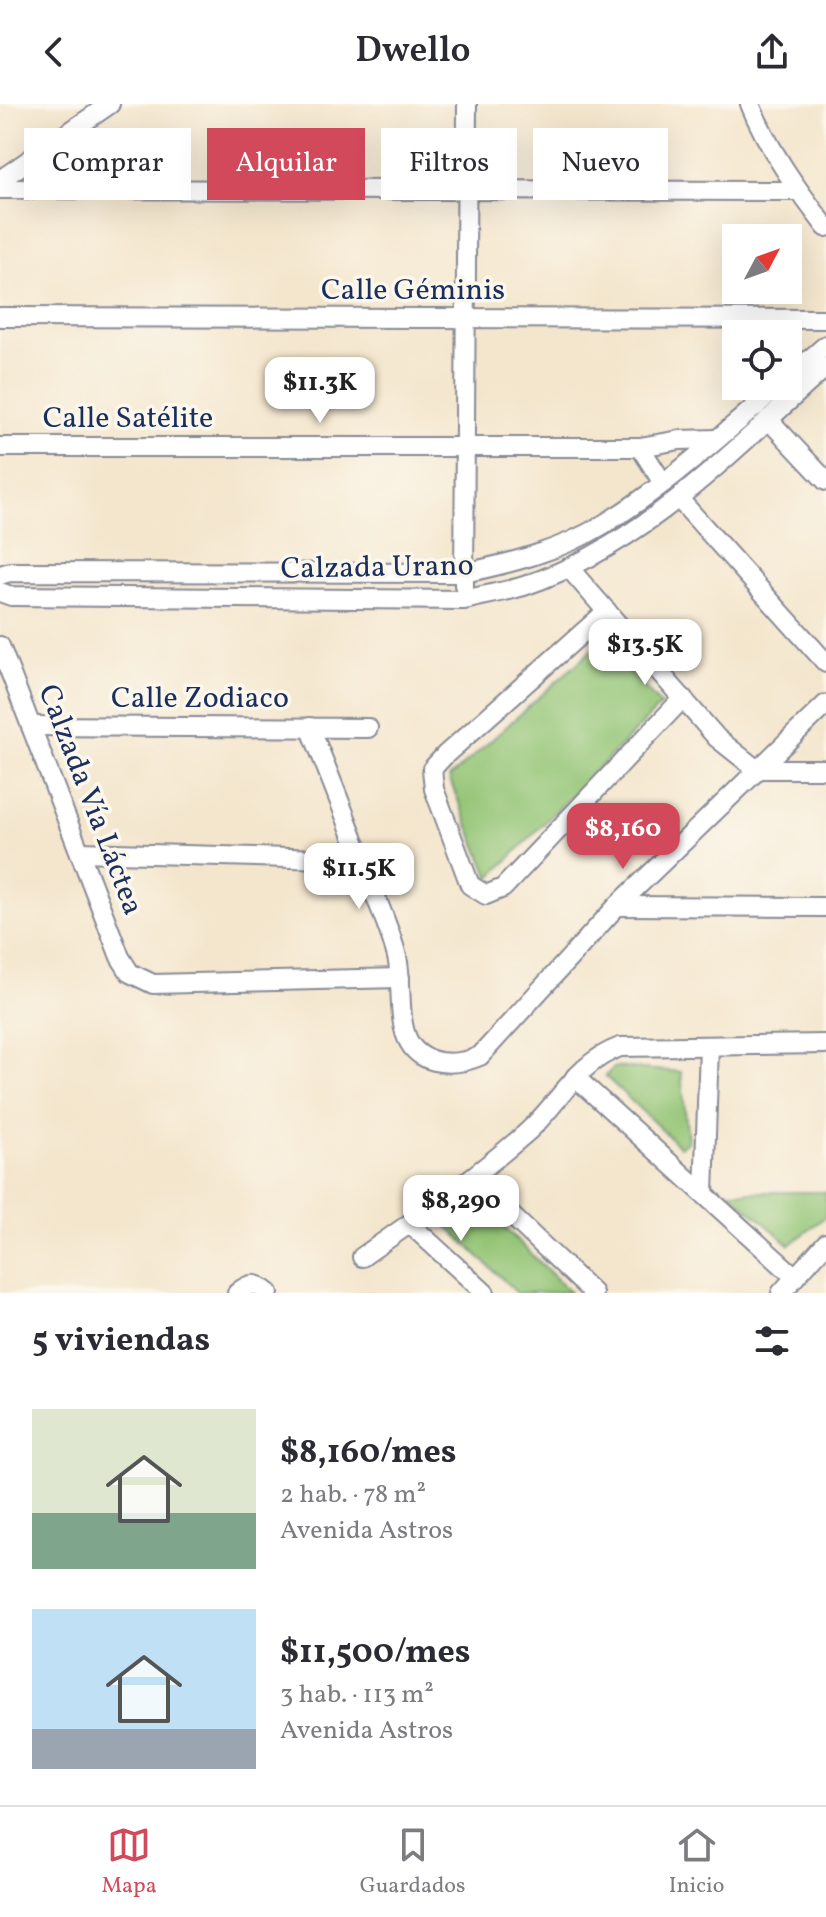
<!DOCTYPE html>
<html lang="es">
<meta charset="utf-8">
<style>
:root{--surface:#fff;--page:#f7f7f7;--text:#2b2b33;--muted:#7c7c81;--line:#e1e1e2;--accent:#d1495b}
body{margin:0;font-family:Vollkorn,serif;background:var(--page);color:var(--text);height:100vh;display:flex;flex-direction:column;font-size:30px;white-space:nowrap}
*{box-sizing:border-box;margin:0}
p{font-size:26px;color:var(--muted)}
.icon{flex:none;width:44px;height:44px;fill:none;stroke:currentColor;stroke-width:2;stroke-linecap:round;stroke-linejoin:round}
.map{position:relative;height:1189px;overflow:hidden}
.side{display:flex;flex-direction:column;background:var(--surface);flex:1}
.side>*{flex:none}
.banner{position:absolute;left:24px;top:24px;width:778px;height:72px;display:flex;gap:16px}
.needle{width:52px;rotate:49deg}
.controls{position:absolute;left:722px;top:120px;display:grid;gap:16px}
.controls a{display:grid;place-items:center;width:80px;height:80px;border-radius:0px;background:var(--surface);box-shadow:0 8px 32px #0002;font-size:40px}
.price{position:absolute;translate:-50% -68px;padding:0 18px;border-radius:16px;background:#fff;color:#222;font-size:26px;line-height:52px;filter:drop-shadow(0 2px 4px #0008)}
.price::after{content:'';position:absolute;left:50%;top:48px;width:24px;height:18px;margin-left:-12px;background:inherit;clip-path:polygon(0 0,100% 0,50% 100%)}
.price.on{background:var(--accent);color:#fff}
ul{padding:0;list-style:none}
li{display:flex;align-items:center;gap:24px;height:200px;padding:0 32px}
li span{display:grid;place-items:center;flex:none;width:224px;height:160px;border-radius:0px;color:#555}
li>.icon{margin-inline-start:auto}
span .icon{width:96px;height:96px;fill:#fffc;stroke-width:1}
li b{font-size:34px}
h2{display:flex;justify-content:space-between;align-items:center;height:96px;padding:0 32px;font-size:34px}
.tag{padding:0 28px;border-radius:0px;background:var(--surface);box-shadow:0 8px 32px #0002;font-size:28px;line-height:72px}
.tag.on{background:var(--accent);color:#fff}
header{display:flex;justify-content:space-between;align-items:center;height:104px;padding:0 32px;background:var(--surface);font-size:36px;font-weight:600}
.dock{display:flex;justify-content:space-around;align-items:center;height:112px;border-top:2px solid var(--line);background:var(--surface);font-size:22px;color:var(--muted)}
.dock a{display:grid;justify-items:center;gap:4px}
.dock .on{color:var(--accent)}
.map>svg:first-child{display:block}
.green{fill:#93c474;stroke:#577a69;stroke-width:2}
.lines{fill:none;stroke-linecap:round;stroke-linejoin:round}
.minor-casing{stroke:#888a96;stroke-width:22}
.minor{stroke:#fff;stroke-width:18}
.labels{text-anchor:middle;dominant-baseline:central;stroke-width:7;stroke-linejoin:round;paint-order:stroke}
.street-label{font-size:30px;fill:#1b2f5e;stroke:#fbf7ec}
</style>
<header><svg class="icon" aria-label="back" viewBox="0 0 24 24"><path d="M15 5l-7 7 7 7"/></svg>Dwello<svg class="icon" aria-label="share" viewBox="0 0 24 24"><path d="M12 15V3M7 8l5-5 5 5M5 13v7h14v-7"/></svg></header>
<div class="map">
<svg width="826" height="1189" viewBox="0 0 826 1189">
<rect width="100%" height="100%" fill="#fbf7ec"/>
<filter id="ink" filterUnits="userSpaceOnUse"><feTurbulence type="fractalNoise" baseFrequency=".0125" numOctaves="2"/><feDisplacementMap in="SourceGraphic" scale="16" xChannelSelector="R" yChannelSelector="G"/><feConvolveMatrix kernelMatrix="1 2 1 2 8 2 1 2 1" color-interpolation-filters="sRGB"/></filter>
<filter id="wash" filterUnits="userSpaceOnUse"><feTurbulence type="fractalNoise" baseFrequency=".006" numOctaves="4" result="noise"/><feDisplacementMap in="SourceGraphic" scale="32" xChannelSelector="R" yChannelSelector="G"/><feGaussianBlur stdDeviation="1.8" result="paint"/><feColorMatrix in="noise" values="0 0 0 0 0 0 0 0 0 0 0 0 0 0 0 0 0 1.4 0 .05"/><feComposite in="paint" operator="in"/></filter>
<g filter="url(#wash)">
<rect width="100%" height="100%" fill="#f4e6cd"/>
<!-- green -->
<g class="green">
<polygon points="601,538 661,601 490,774 449,674"/>
<polygon points="615,963 681,968 688,1037 680,1043 605,972"/>
<polygon points="729,1088 826,1088 826,1112 790,1141"/>
<polygon points="475,1095 570,1188 517,1189 443,1118"/>
</g>
</g>
<g filter="url(#ink)">
<g class="lines">
<!-- minor casing -->
<g class="minor-casing">
<g id="minor">
<path d="M750,0c18,45 47,85 76,123"/>
<polyline points="0,76 110,0"/>
<polyline points="0,85 798,87"/>
<polyline points="0,213 826,215"/>
<polyline points="788,274 826,241"/>
<polyline points="768,315 826,377"/>
<polyline points="0,343 640,343 680,336 717,335"/>
<polyline points="640,343 663,379"/>
<polyline points="679,395 826,559"/>
<polyline points="569,464 717,634 756,665 826,665"/>
<path d="M0,471l10,-3 454,1c48,-10 98,-23 140,-49 63,-38 119,-90 175,-138"/>
<polyline points="464,481 467,0"/>
<path d="M0,488l11,4 453,4c20,-5 41,-8 60,-14 121,-41 209,-136 302,-219"/>
<polyline points="607,507 445,651 432,665 434,685 470,781 486,791 503,784 683,594"/>
<polyline points="0,542 120,853 130,869 153,880 400,874"/>
<polyline points="31,622 368,624"/>
<path d="M310,623c21,52 41,103 60,155 9,24 21,50 27,75 6,25 0,64 12,85 14,25 48,24 71,14l137,-150 209,-202"/>
<polyline points="80,748 362,756"/>
<polyline points="617,802 826,803"/>
<polyline points="575,973 794,1172"/>
<polyline points="472,1074 593,1189"/>
<polyline points="704,1090 709,942"/>
<polyline points="410,1120 485,1189"/>
<path d="M362,1153c56,-39 111,-78 163,-123 35,-30 49,-70 95,-87l206,-3"/>
<path d="M237,1189c13,-11 19,-11 32,0"/>
<polyline points="781,1189 826,1139"/>
</g>
</g>
<!-- minor -->
<use href="#minor" class="minor"/>
</g>
</g>
<g class="labels">
<!-- street labels -->
<g class="street-label">
<text x="413" y="187">Calle Géminis</text>
<text x="128" y="315">Calle Satélite</text>
<text transform="translate(377 464) rotate(-1)">Calzada Urano</text>
<text x="200" y="595">Calle Zodiaco</text>
<text transform="translate(90 696) rotate(69)">Calzada Vía Láctea</text>
</g>
</g>
</svg>
<div class="controls">
<a><svg class="needle" viewBox="-14 -14 28 28"><path d="M0-13l5 13h-10z" fill="#e53935"/><path d="M0 13l5-13h-10z" fill="#7c7c81"/></svg></a>
<a><svg class="icon" aria-label="locate" viewBox="0 0 24 24"><circle cx="12" cy="12" r="6"/><path d="M12 2v4M12 18v4M2 12h4M18 12h4"/></svg></a>
</div>
<b class="price" style="left:320px;top:321px">$11.3K</b>
<b class="price" style="left:645px;top:583px">$13.5K</b>
<b class="price on" style="left:623px;top:767px">$8,160</b>
<b class="price" style="left:359px;top:807px">$11.5K</b>
<b class="price" style="left:461px;top:1139px">$8,290</b>
<div class="banner">
<a class="tag">Comprar</a>
<a class="tag on">Alquilar</a>
<a class="tag">Filtros</a>
<a class="tag">Nuevo</a>
</div>
</div>
<section class="side">
<h2>5 viviendas<svg class="icon" aria-label="filters" viewBox="0 0 24 24"><path d="M4 7h16M4 17h16"/><circle cx="9" cy="7" r="2"/><circle cx="15" cy="17" r="2"/></svg></h2>
<ul>
<li><span style="background:linear-gradient(#dfe7d0 65%,#7fa58c 0)"><svg class="icon" aria-label="home" viewBox="0 0 24 24"><path d="M3 11l9-7 9 7M6 9v11h12V9"/></svg></span><div><b>$8,160/mes</b><p>2 hab. · 78 m²</p><p>Avenida Astros</p></div></li>
<li><span style="background:linear-gradient(#bfe0f5 75%,#9aa5b1 0)"><svg class="icon" aria-label="home" viewBox="0 0 24 24"><path d="M3 11l9-7 9 7M6 9v11h12V9"/></svg></span><div><b>$11,500/mes</b><p>3 hab. · 113 m²</p><p>Avenida Astros</p></div></li>
</ul>
</section>
<nav class="dock">
<a class="on"><svg class="icon" aria-label="map" viewBox="0 0 24 24"><path d="M3 6l6-2 6 2 6-2v14l-6 2-6-2-6 2zM9 4v14M15 6v14"/></svg>Mapa</a>
<a><svg class="icon" aria-label="saved" viewBox="0 0 24 24"><path d="M7 4h10v16l-5-4-5 4z"/></svg>Guardados</a>
<a><svg class="icon" aria-label="home" viewBox="0 0 24 24"><path d="M3 11l9-7 9 7M6 9v11h12V9"/></svg>Inicio</a>
</nav>
